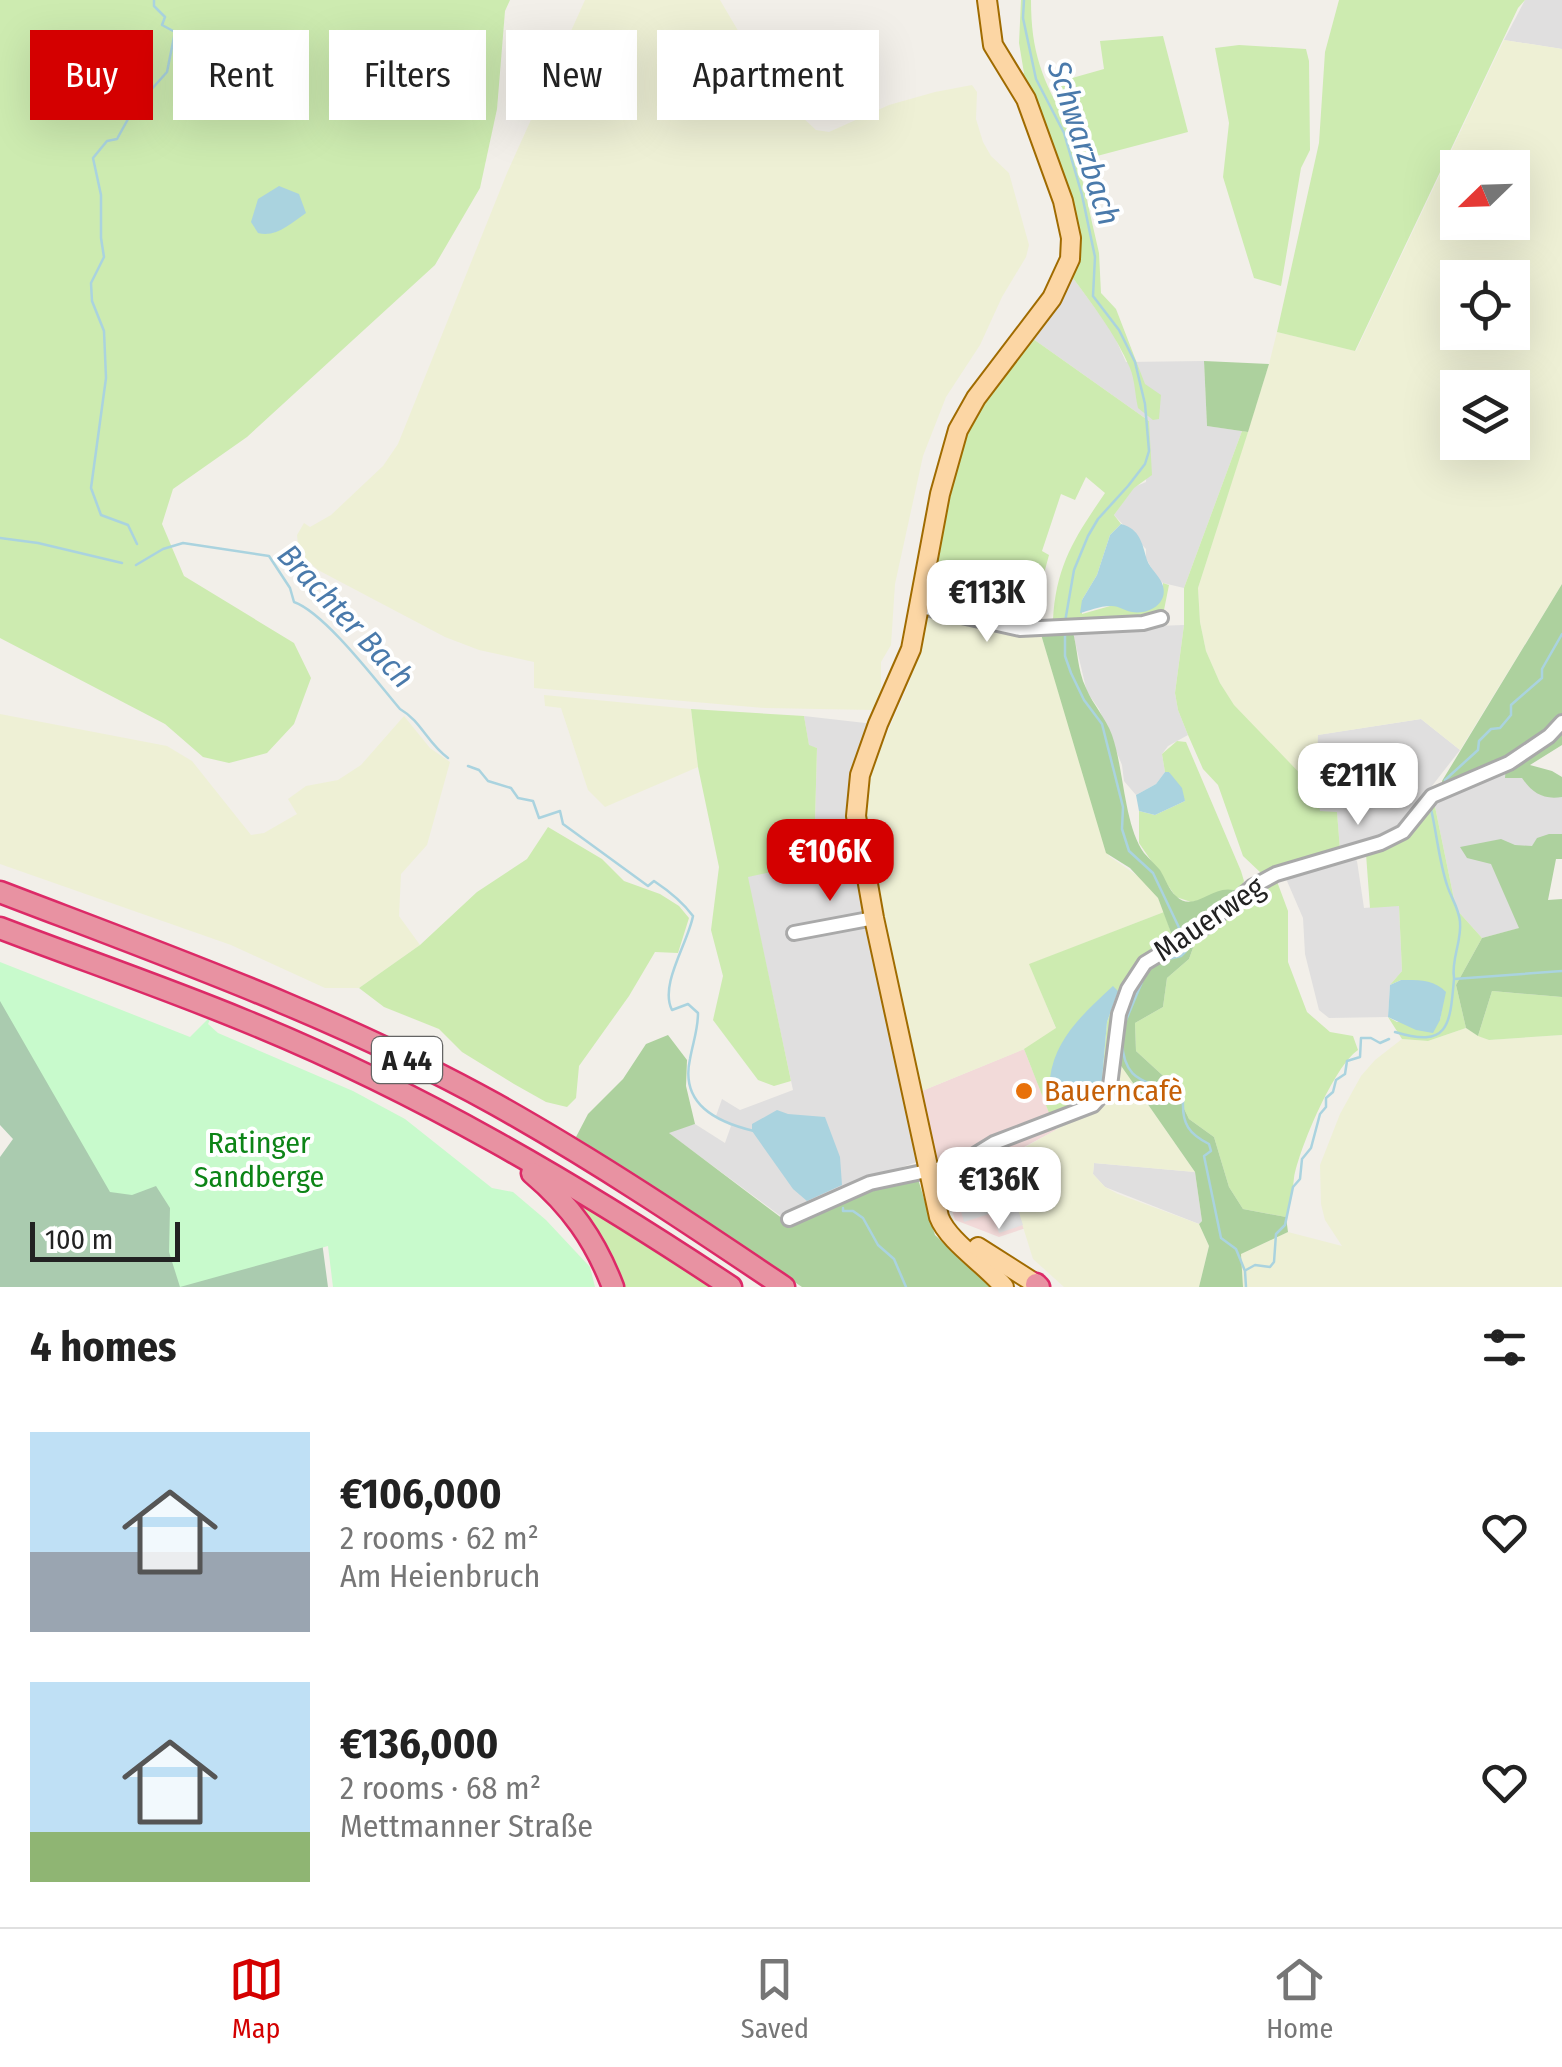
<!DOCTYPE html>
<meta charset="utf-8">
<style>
:root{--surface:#fff;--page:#f2f2f2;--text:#222;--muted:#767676;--line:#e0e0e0;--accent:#d40000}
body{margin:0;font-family:"Fira Sans Condensed",sans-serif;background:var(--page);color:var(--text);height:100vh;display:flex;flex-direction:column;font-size:38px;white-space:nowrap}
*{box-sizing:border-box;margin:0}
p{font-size:32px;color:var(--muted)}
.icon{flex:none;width:55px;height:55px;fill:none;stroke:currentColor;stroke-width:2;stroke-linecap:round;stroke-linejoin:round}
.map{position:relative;height:1287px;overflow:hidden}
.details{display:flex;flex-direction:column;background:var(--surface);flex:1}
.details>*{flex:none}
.top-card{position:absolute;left:30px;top:30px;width:1000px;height:90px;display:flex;gap:20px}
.needle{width:65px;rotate:247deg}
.tools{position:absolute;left:1440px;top:150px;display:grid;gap:20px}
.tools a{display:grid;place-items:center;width:90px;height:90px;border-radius:0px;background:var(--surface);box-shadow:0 10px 40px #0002;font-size:50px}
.scale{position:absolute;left:30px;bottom:25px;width:150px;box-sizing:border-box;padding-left:10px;border:5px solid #222;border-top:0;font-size:28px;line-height:35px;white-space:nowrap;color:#222;-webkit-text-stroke:8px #fff;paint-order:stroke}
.price{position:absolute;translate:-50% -85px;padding:0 22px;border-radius:20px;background:#fff;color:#222;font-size:32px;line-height:65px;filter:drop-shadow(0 2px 5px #0008)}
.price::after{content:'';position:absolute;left:50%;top:60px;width:30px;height:22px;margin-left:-15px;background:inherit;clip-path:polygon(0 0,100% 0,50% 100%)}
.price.active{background:var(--accent);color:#fff}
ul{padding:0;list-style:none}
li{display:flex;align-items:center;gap:30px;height:250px;padding:0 30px}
li span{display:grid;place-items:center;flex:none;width:280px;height:200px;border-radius:0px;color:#555}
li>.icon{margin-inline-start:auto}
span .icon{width:120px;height:120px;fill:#fffc;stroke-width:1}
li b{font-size:42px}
h2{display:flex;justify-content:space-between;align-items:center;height:120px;padding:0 30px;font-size:42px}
.tag{padding:0 35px;border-radius:0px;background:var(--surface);box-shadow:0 10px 40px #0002;font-size:35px;line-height:90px}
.tag.active{background:var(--accent);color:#fff}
.menu{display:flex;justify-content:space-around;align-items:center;height:140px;border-top:2px solid var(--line);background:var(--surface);font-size:28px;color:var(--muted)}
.menu a{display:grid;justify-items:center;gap:5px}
.menu .active{color:var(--accent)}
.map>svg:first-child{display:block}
.residential{fill:#e0dfdf}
.commercial{fill:#f2dad9}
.farmland{fill:#eef0d5;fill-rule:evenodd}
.grass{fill:#cdebb0;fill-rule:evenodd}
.forest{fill:#add19e}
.cemetery{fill:#aacbaf}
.park{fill:#c8facc}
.parking{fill:#e2e2e2}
.water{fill:#aad3df}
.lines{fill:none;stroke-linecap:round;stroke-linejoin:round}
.stream{stroke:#aad3df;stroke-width:2.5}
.minor-casing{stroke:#a9a9a9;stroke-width:18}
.major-casing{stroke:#a06b00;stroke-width:22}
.highway-casing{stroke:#dc2a67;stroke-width:25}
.minor{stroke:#fff;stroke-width:12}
.major{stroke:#fcd6a4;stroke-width:18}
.highway{stroke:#e892a2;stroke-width:20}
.food-dot{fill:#e8710a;stroke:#fff;stroke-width:4}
.labels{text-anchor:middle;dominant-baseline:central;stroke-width:8;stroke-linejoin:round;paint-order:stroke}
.shield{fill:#fff;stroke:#646464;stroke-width:2.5}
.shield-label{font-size:28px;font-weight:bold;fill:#222}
.street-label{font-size:30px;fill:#222;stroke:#fff}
.food-label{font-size:30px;fill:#c56008;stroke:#fff;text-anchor:start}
.park-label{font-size:30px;fill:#0c8416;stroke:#fff}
.water-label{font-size:32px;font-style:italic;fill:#4a7aab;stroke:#fff}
</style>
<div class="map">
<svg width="1562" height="1287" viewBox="0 0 1562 1287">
<rect width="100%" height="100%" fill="#f2efe9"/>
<!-- residential -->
<g class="residential">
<polygon points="1525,0 1562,0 1562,49 1504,40"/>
<polygon points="1070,274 1112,331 1126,362 1204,361 1207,426 1242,431 1184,588 1163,583 1157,578 1146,558 1146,549 1114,515 1134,487 1146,482 1149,421 1029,336"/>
<polygon points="1184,625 1175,693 1178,710 1188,735 1168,746 1162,754 1165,772 1156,784 1136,795 1124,781 1122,765 1099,709 1087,692 1072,629"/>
<polygon points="804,716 874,724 851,819 815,822 817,748 809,746"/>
<polygon points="1421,719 1460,750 1403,823 1388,836 1340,850 1337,813 1319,811 1316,790 1317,735"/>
<polygon points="1511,767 1562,777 1562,841 1520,928 1482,938 1456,909 1433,797"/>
<polygon points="855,854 873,922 889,1029 917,1162 861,1181 782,1217 667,1132 695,1124 725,1143 731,1126 716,1116 722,1099 740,1110 793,1090 747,876"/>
<polygon points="1351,855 1357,861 1364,908 1399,905 1402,971 1390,985 1388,1017 1329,1018 1319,1010 1305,954 1303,918 1284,874"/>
<polygon points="1094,1163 1195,1172 1202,1221 1199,1224 1105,1187 1093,1174"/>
</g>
<!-- commercial -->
<polygon class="commercial" points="1024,1049 1056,1130 1005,1157 1026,1228 999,1237 955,1220 942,1178 930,1156 917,1093"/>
<!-- farmland -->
<g class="farmland">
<polygon points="585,0 720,0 763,73 784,100 816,130 829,132 889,105 935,92 972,85 977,92 976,119 983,142 991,156 1009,173 1029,245 1026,257 1002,297 980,345 946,397 923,456 895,584 891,645 881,662 881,703 874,710 765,708 534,688 534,662 479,650 445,637 318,570 299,553 297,535 304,523 310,527 331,515 383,466 398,444 507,173"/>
<path d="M1504,40l58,9v535l-102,166 -39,-31 -103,16 -2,55 -82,-84 -14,-23 -14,-32 -6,-29 -2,-34 71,-224 8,-32 79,19zM1458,168h54v54h-54zM1458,278h54v54h-54zM1458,388h54v54h-54z"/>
<polygon points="938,613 1040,631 1109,856 1142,879 1158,898 1164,912 1030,964 1056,1029 1032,1046 917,1093 866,844 865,808 868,777 910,681 923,616"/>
<polygon points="544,695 691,709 698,767 605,807 588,790 561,708 545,706"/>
<polygon points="0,714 167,746 192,761 251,835 264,833 297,814 288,799 306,786 338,780 361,765 404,716 430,748 450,762 427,845 401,874 399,916 420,945 359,988 325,988 231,945 0,864"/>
<polygon points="1466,1028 1489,1040 1562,1035 1562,1287 1243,1287 1241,1254 1288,1232 1342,1246 1325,1220 1321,1204 1320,1165 1340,1114 1361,1076 1375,1060 1402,1039 1428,1041"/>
<polygon points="1117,1060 1195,1172 1094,1163 1093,1174 1105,1187 1118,1194 1199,1224 1209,1246 1199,1287 1064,1287 1033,1259 1002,1160 1093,1109"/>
</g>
<!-- grass -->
<g class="grass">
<polygon points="0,0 510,0 505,11 497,109 480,188 435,265 247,437 173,489 162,524 184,576 294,643 311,678 294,724 267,753 229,763 203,757 165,724 0,638"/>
<path d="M1021,0h10c0,52 11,80 37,124l-10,-42 46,-13 -4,-28 63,-5 25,96 -110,29 21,92 2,40 15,16 29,75 16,11 -2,24 -6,1 -15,-12c-3,-12 -3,-28 -8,-40 -15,-35 -38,-64 -60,-94l4,-22 -57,-174 7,-5 -5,-30z"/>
<polygon points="1339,0 1525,0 1518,8 1355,351 1277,332 1319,143 1325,52"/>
<polygon points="1239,45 1306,49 1309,61 1310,150 1301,168 1281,286 1254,278 1223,177 1229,123 1215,48"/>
<path d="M1029,336l120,85 3,54 -18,13 -20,27 7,9 -11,11 -13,40 -15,25v14l81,-23v-8l6,2 -5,25 -8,7 -98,9 -5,-6c3,-55 22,-83 52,-127l-19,-16 -11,23 -14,-6 -19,57 7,4 -20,74 -105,-26 41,-180z"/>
<polygon points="1242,431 1248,432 1198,588 1200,622 1206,651 1220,683 1234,705 1316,790 1320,811 1337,812 1340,850 1261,873 1243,856 1218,785 1203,769 1188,735 1178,710 1175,693 1184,625 1184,588"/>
<polygon points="691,709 804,716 809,745 817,748 815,821 851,819 855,854 748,877 791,1081 774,1086 758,1080 713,1020 723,976 711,930 719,867 698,767"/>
<polygon points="1177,741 1186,742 1241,871 1244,881 1239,892 1191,902 1176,897 1139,843 1139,811 1155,815 1185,801 1169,772 1165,772 1162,754"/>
<polygon points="1433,797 1456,909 1482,938 1456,985 1466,1028 1428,1041 1402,1039 1388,1017 1397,1022 1440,1020 1443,1001 1401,980 1390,985 1402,971 1399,906 1370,908 1366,854 1405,833"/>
<polygon points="548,827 602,859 624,881 660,894 679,906 689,918 678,953 655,952 629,996 579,1066 576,1098 567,1107 546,1102 514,1084 462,1052 439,1029 384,1007 359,988 420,945 477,892 527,859"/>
<path d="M1275,876l13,35v51l19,50 23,20 23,4 5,14c-24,16 -59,99 -64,128 -2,16 -2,22 -8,39l-43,-8 -14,-22 -15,-50 -25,-18 -17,-35 -36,-33 -1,-28 28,-16 4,-29 22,-19 9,-25z"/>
<path d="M1164,912l9,26 -23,12 -9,11 -32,115 -10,21 -48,21 -27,-69 32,-21 -27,-64zM1118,991l-11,31 -5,58 -32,-49z"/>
<polygon points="1492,991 1562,997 1562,1035 1489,1040 1478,1036"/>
<polygon points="579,1203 710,1287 616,1287 574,1207"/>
</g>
<!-- forest -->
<g class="forest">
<polygon points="1204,361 1269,364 1248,432 1207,426"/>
<path d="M1562,584v161l-32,20 22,6 10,6v20c-19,3 -30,-4 -40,-19h-17l1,-14 -63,22 -1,-5z"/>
<path d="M1072,629c6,19 5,41 14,59 7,17 20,30 26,47 12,34 12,90 32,118 5,6 11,11 16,17 5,8 9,20 16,26 19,19 38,-16 63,-4l-33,30 -33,16 -15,-40 -28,-30 -24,-15 -66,-222z"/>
<polygon points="1549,834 1562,834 1562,859 1556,859 1548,900 1562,899 1562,997 1492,991 1478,1036 1466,1028 1456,985 1482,938 1519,928 1491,864 1467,858 1460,847 1501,839 1515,845 1532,846 1537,838"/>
<polygon points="1198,934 1189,959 1167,978 1163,1007 1135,1023 1136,1051 1172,1084 1189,1119 1214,1137 1229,1187 1243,1209 1286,1217 1288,1232 1241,1254 1243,1287 1199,1287 1209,1246 1199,1224 1202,1221 1195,1172 1117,1060 1126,1003 1148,965"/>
<polygon points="668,1035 687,1060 686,1086 695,1124 669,1133 791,1225 871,1185 918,1179 935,1235 990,1287 802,1287 576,1137 588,1114 623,1079 646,1044"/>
</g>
<!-- cemetery -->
<polygon class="cemetery" points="0,996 182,1170 322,1242 328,1287 0,1287 0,1157 13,1139 0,1125"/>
<!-- park -->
<polygon class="park" points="0,962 190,1037 212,1015 208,1024 218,1033 353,1091 405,1119 492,1188 513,1192 546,1220 590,1267 595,1287 333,1287 328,1246 180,1287 169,1252 170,1208 156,1186 132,1195 110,1192 0,1001"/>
<!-- parking -->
<polygon class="parking" points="1002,1160 1023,1225 999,1233 992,1213 964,1222 951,1176"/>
<!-- water -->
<g class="water">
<path d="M279,186l20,8 7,19c-15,10 -30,25 -48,20l-7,-11 7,-23z"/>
<path d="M1121,524c19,5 21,19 26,36 3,9 14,17 16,26 5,18 -15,29 -31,26 -7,-1 -14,-7 -22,-6 -10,0 -22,5 -30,7l2,-13 15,-25 13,-40z"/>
<polygon points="1165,772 1169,772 1182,788 1185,801 1155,815 1139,811 1136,795 1156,784"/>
<path d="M1401,980c16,0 33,-1 45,12l-6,28 -7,13 -17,-3 -28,-13 2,-32z"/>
<path d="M1113,986l5,5 -11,31 -5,58 -4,10 -21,12 -17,-3 -10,-21c5,-40 35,-66 63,-92z"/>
<polygon points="777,1110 788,1114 825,1117 840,1157 842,1185 807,1201 793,1189 752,1131 752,1124"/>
</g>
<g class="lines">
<!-- stream -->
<g class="stream">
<polyline points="1024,0 1023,18 1036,79 1064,133 1082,195 1095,257 1093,296 1119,330 1135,362 1145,404 1149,451 1145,464 1128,486 1098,519 1088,536 1074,570 1065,622"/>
<polyline points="175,44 204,37 214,40 225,33"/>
<polyline points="0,538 38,543 122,563"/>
<polyline points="137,544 128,525 101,515 91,488 106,378 104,331 92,301 91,283 104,257 101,238 101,195 93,158 107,141 117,139 133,110 167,72 175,32 162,25 165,17 154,6 154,0"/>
<path d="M136,565l27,-16 20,-6 86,13 21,32 4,14c31,11 83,80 106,107 21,12 28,35 48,49"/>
<polyline points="1065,630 1065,656 1071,673 1084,700 1102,724 1123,807 1122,829 1129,851 1153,873 1183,936"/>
<path d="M468,766l11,4 9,11 23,7 7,10 15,3 6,17 21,-7 3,13 11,8 74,54 6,-5c15,10 28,20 39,35 -5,27 -34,69 -21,94l16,-6 10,9c0,17 -5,29 -8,46 -10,45 26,63 64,72"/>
<polyline points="1445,780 1478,750 1479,741 1491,729 1500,728 1511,715 1511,705 1542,678 1542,669 1562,634"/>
<path d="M1431,809c6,26 8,52 16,76 4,13 12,23 13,37 2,19 -9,37 -6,56"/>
<polyline points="1164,960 1181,956 1186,951 1185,944"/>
<polyline points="1124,1025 1144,977"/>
<path d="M1395,1032c53,16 55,-5 59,-53l108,-8"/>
<path d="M1122,1043c3,46 32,35 61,58 -1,23 6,33 26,43l2,7 -7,5 17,82 15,11 9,22 1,16"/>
<polyline points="843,1208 843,1211 853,1211 863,1218 878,1245 894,1259 906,1287"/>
<polyline points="1246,1270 1255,1265 1270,1267 1274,1262 1276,1234 1285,1225 1293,1187 1300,1179 1302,1159 1311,1148 1320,1114 1326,1107 1326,1098 1333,1092 1336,1080 1345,1074 1347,1061 1360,1057 1361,1038 1371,1038 1380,1043 1389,1039"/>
</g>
<!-- minor casing -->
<g class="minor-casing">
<g id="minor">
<polyline points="921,607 1020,629 1143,623 1161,618"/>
<polyline points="794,933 874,918"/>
<polyline points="789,1219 870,1183 960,1164 994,1143 1093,1105 1110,1086 1119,1014 1128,989 1145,963 1206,926 1252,887 1276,874 1381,843 1403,832 1432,796 1509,763 1549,736 1562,722"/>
</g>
</g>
<!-- major casing -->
<g class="major-casing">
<g id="major">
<path d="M987,0l6,45 33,54 37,102 8,37 -1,21 -18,39 -76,100 -18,32 -18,64 -29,155 -33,75 -18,51 -4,41 18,102 65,299c9,24 47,48 65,70"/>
<polyline points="978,1247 1036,1284 1034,1287"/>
</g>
</g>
<!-- highway casing -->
<g class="highway-casing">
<g id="highway">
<path d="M0,892c167,64 338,125 495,212 100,56 194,119 289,183"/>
<path d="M0,928c81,31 163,59 243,92 173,70 333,164 488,267"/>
<path d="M532,1173c39,33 63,67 81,114"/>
<polyline points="1036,1284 1039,1287"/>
</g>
</g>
<!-- minor -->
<use href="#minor" class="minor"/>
<!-- major -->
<use href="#major" class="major"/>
<!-- highway -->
<use href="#highway" class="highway"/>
</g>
<!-- markers -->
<circle class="food-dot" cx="1024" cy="1091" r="10"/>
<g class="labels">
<!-- shield labels -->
<rect class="shield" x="372" y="1037" width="70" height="46" rx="8"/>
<g class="shield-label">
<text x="407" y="1060">A 44</text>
</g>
<!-- street labels -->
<g class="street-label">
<text transform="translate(1209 919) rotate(-34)">Mauerweg</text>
</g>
<!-- food labels -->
<g class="food-label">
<text x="1044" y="1091">Bauerncafè</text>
</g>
<!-- park labels -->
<g class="park-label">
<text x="259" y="1143">Ratinger<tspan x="259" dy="34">Sandberge</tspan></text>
</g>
<!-- water labels -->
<g class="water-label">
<text transform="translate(1084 143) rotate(72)">Schwarzbach</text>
<text transform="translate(346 616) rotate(47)">Brachter Bach</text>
</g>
</g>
</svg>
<div class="tools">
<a><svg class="needle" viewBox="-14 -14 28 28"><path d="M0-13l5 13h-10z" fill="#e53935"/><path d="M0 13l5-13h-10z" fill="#767676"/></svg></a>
<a><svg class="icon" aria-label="locate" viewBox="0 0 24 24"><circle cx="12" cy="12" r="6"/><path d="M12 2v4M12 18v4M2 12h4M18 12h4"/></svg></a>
<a><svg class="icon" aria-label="layers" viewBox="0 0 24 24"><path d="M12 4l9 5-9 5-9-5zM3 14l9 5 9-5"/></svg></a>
</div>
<div class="scale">100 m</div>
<b class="price" style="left:987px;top:645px">€113K</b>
<b class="price" style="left:1358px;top:828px">€211K</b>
<b class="price active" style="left:830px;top:904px">€106K</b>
<b class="price" style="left:999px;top:1232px">€136K</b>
<div class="top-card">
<a class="tag active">Buy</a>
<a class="tag">Rent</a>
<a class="tag">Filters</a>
<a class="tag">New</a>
<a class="tag">Apartment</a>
</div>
</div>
<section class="details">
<h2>4 homes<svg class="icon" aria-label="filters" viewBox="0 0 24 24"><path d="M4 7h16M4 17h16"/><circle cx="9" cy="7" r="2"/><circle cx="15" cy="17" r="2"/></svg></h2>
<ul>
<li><span style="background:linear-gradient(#bfe0f5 60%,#9aa5b1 0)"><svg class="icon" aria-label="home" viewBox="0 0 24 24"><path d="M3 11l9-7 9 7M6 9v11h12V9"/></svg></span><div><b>€106,000</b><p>2 rooms · 62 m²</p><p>Am Heienbruch</p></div><svg class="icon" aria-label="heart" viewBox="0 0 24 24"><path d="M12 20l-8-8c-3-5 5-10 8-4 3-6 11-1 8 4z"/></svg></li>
<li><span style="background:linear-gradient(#bfe0f5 75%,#8fb573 0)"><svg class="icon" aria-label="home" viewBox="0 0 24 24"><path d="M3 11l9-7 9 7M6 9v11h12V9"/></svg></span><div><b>€136,000</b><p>2 rooms · 68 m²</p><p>Mettmanner Straße</p></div><svg class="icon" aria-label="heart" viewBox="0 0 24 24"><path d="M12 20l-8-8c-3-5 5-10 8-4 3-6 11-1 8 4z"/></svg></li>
</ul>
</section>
<nav class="menu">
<a class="active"><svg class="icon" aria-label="map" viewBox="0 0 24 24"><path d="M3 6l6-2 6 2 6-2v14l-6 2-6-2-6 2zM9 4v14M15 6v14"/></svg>Map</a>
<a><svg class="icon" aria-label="saved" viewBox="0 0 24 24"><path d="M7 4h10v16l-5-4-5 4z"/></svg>Saved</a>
<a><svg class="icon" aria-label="home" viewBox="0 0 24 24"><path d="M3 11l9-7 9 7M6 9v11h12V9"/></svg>Home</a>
</nav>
